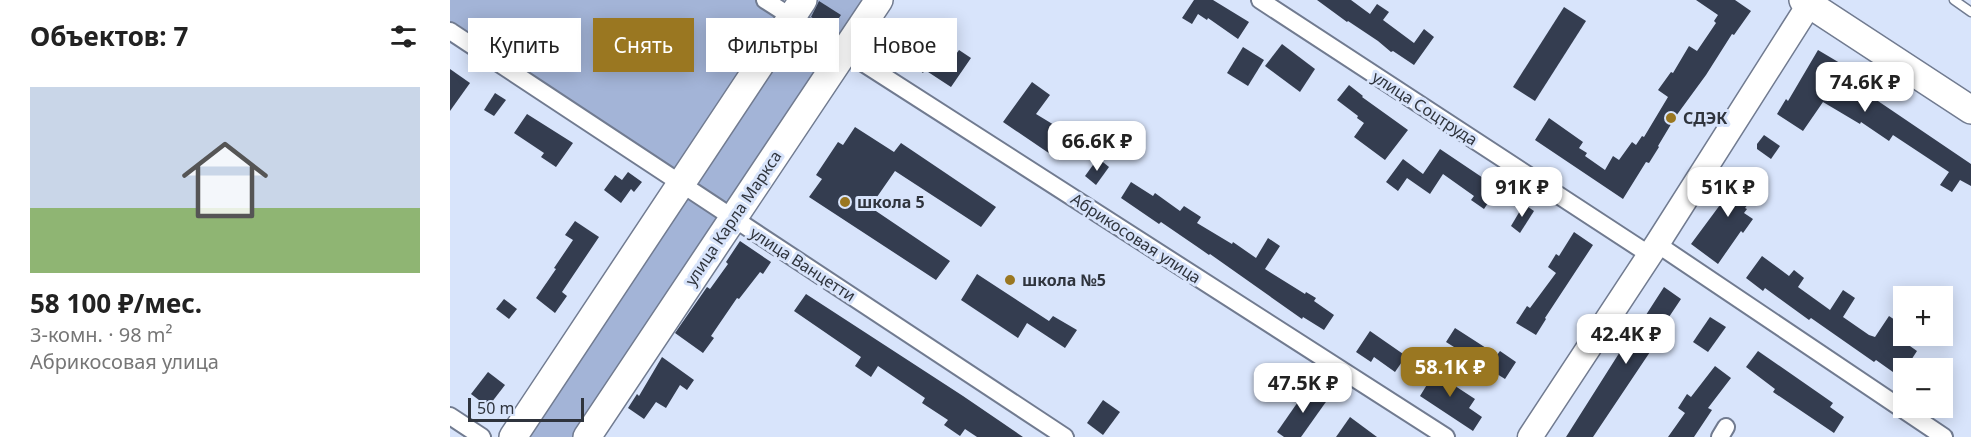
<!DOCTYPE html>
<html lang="ru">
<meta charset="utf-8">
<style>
:root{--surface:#fff;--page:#f2f2f2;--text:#222;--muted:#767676;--line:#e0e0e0;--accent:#9a7721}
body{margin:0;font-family:"Noto Sans",sans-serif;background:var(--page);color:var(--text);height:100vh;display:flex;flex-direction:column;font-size:22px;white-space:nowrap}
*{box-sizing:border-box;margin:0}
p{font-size:20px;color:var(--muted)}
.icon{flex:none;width:33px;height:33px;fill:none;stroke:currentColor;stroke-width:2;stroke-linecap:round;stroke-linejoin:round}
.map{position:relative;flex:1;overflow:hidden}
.drawer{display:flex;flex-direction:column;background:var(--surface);width:450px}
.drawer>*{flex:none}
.hud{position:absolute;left:18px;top:18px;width:570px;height:54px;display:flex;gap:12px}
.fabs{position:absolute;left:1443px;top:286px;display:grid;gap:12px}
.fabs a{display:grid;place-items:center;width:60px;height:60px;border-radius:0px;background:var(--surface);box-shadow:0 3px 15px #0003;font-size:30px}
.scale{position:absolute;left:18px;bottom:15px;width:116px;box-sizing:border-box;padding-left:6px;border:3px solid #2f343d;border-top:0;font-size:16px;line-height:21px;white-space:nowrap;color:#2f343d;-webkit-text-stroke:4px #d8e4fb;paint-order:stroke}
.price{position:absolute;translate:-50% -51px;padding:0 14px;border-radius:12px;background:#fff;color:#222;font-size:20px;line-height:39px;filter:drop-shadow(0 2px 3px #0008)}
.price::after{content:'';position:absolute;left:50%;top:36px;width:18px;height:14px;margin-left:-9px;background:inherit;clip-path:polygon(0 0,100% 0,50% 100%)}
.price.on{background:var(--accent);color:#fff}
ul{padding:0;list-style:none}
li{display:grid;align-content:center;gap:12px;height:318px;padding:0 30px}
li+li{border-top:2px solid var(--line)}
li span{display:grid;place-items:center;height:186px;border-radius:0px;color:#555}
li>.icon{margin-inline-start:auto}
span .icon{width:108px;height:108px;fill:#fffc;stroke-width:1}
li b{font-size:26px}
h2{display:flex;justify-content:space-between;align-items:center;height:72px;padding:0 30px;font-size:26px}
.tag{padding:0 21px;border-radius:0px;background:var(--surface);box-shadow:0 3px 15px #0003;font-size:21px;line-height:54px}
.tag.on{background:var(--accent);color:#fff}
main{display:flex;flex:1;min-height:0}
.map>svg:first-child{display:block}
.green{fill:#a3b4d7}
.building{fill:#343d50}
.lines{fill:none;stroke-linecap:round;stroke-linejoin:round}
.lane-casing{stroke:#717b90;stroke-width:11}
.street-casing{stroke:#717b90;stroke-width:20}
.secondary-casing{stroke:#717b90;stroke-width:27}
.primary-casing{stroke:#717b90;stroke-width:30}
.lane{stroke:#fff;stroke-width:8}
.street{stroke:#fff;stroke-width:16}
.secondary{stroke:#fff;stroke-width:24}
.primary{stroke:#fff;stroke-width:27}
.poi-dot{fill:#9a7721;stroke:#d8e4fb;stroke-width:2}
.labels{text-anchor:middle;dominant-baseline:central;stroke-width:6;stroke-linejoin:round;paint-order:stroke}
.street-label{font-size:16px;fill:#2f343d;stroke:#d8e4fb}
.poi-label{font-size:16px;font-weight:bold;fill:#2f343d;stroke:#d8e4fb;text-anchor:start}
</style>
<main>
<section class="drawer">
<h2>Объектов: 7<svg class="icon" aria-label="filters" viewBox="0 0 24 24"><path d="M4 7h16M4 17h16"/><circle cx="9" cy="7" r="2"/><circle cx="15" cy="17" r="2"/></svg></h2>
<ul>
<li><span style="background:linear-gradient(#c9d6e8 65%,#8fb573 0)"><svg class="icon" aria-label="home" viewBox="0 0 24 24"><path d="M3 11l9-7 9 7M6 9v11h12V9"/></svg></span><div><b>58 100 ₽/мес.</b><p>3-комн. · 98 m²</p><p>Абрикосовая улица</p></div></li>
</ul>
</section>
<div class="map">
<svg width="1521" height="437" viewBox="0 0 1521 437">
<rect width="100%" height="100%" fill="#d8e4fb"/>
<!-- green -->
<polygon class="green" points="0,0 315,0 342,17 353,0 430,0 137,437 63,437 231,184 0,31"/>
<!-- building -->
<g class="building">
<polygon points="744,0 763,0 799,22 788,39 758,18 757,20 748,14 742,24 732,18"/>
<polygon points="867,0 901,0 920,14 927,4 939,12 933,20 964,43 974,29 984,37 964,65 943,51 941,52 928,41 898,21 897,22"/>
<polygon points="1246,0 1285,0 1301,11 1284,35 1282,34 1256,75 1226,116 1208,146 1209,147 1199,163 1196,162 1173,199 1085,140 1099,118 1133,142 1129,148 1137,153 1135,156 1155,170 1163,156 1169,160 1182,142 1186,145 1192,136 1194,137 1218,97 1208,90 1221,72 1223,73 1239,46 1247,51 1266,23 1264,21 1268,15"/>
<polygon points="369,1 391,15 381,30 361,17"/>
<polygon points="1114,7 1136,21 1085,101 1063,87"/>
<polygon points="438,19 453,30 441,47 425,36"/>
<polygon points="832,44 865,69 850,92 815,66"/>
<polygon points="476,45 482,50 486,45 504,57 509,50 521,58 501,87 475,70 473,73 462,65"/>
<polygon points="793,47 814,60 798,86 777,73"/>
<polygon points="1368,50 1432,88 1425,99 1521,164 1521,186 1510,180 1502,192 1490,185 1499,172 1443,135 1439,141 1411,122 1410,124 1373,102 1353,131 1327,114 1336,99 1338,101"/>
<polygon points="0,69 20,83 0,111"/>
<polygon points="582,82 600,95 586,114 614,131 616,128 627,136 609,160 553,122"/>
<polygon points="899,85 913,96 912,97 958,130 935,160 904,137 914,123 907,118 908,116 887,100"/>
<polygon points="45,93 56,100 44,116 34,110"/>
<polygon points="77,114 123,143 106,167 91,157 94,153 64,133"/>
<polygon points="405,127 444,152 451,143 546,207 531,227 445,171 420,207 500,261 486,280 359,197 372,179 366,175 388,142 393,145"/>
<polygon points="1314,135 1330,146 1321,159 1307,149 1307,144"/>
<polygon points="990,149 1048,188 1034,209 1021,200 1024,196 993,174 980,194 957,178 948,191 936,182 953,159 973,174"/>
<polygon points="648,158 659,167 646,185 635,176"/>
<polygon points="1294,167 1310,180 1305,185 1310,189 1295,208 1297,209 1294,213 1303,219 1293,233 1291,231 1268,264 1241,244 1284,186 1281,184"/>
<polygon points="178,172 192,182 184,192 181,189 171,203 154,190 165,175 172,180"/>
<polygon points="681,182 703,196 705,193 730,211 734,206 751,217 747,223 782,244 783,242 806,258 818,238 830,246 815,269 855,294 856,292 866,298 864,301 884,315 874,330 853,317 852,319 760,254 759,255 749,248 711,222 709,224 671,198"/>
<polygon points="1074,204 1084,211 1070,233 1061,226"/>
<polygon points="125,221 149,237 112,292 117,296 105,313 86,298 106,269 104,268 123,240 115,235"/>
<polygon points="1124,232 1143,245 1095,318 1096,319 1086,335 1066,323 1077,306 1080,308 1106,273 1098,267 1106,254 1109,256"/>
<polygon points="290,241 321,262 313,274 310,272 289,299 287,298 261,336 264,338 253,353 225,333 257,287 260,289 278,264 276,262"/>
<polygon points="1312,256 1339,276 1344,270 1354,278 1348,287 1380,310 1393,290 1405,298 1393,317 1419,335 1425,337 1439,316 1451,324 1443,334 1467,351 1450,377 1426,360 1424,362 1361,318 1359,320 1315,288 1313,291 1296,278"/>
<polygon points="527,274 599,321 603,316 627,330 615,348 577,323 568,338 511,300"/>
<polygon points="1214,287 1231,299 1211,329 1218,333 1208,348 1204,346 1143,437 1116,437 1192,317 1194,318"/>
<polygon points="356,294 513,396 573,437 527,437 515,429 510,436 494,425 498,420 472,403 475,398 428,366 421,377 405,366 411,357 344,311"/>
<polygon points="54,299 67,309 59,319 46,309"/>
<polygon points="1260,317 1276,327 1258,352 1243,342"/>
<polygon points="1005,328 1047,355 1050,351 1066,362 1055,379 996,342"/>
<polygon points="920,331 956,356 945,372 924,357 921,362 906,352"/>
<polygon points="1308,351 1383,403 1380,407 1394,417 1384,433 1323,392 1325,389 1296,367"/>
<polygon points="212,357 244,380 237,390 230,385 216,408 206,402 194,419 178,408 187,394 189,396"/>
<polygon points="986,364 1000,374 996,380 1025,399 1019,408 1032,417 1023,431 970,396 978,383 974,381"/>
<polygon points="1265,366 1281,378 1258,408 1262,410 1244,437 1218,437 1235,413 1228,408 1237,394 1241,397"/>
<polygon points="38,372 55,385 38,407 21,394"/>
<polygon points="859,386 878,399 851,437 834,437 827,432"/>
<polygon points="653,400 670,412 653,435 637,423"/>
<polygon points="900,417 927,437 886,437"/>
</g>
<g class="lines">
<!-- lane casing -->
<g class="lane-casing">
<polyline id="lane" points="1504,0 1521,12"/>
</g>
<!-- street casing -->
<g class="street-casing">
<g id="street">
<polyline points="315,0 996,437"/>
<polyline points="810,0 1200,255"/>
<polyline points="0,31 615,437"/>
<polyline points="1207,244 1494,437"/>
<polyline points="0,416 32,437"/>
<polyline points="1270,437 1276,427"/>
</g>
</g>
<!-- secondary casing -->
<g class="secondary-casing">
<polyline id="secondary" points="1080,437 1207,244 1362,0"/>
</g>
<!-- primary casing -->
<g class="primary-casing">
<g id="primary">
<polyline points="1353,0 1521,110"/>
<polyline points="63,437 353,0"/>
<polyline points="137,437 429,0"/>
</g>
</g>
<!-- lane -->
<use href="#lane" class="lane"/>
<!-- street -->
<use href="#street" class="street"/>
<!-- secondary -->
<use href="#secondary" class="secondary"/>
<!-- primary -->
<use href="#primary" class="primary"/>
</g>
<!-- markers -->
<g class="poi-dot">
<circle cx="1221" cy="118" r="6"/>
<circle cx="395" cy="202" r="6"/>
<circle cx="560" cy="280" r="6"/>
</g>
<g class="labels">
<!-- street labels -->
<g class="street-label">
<text transform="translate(975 108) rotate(33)">улица Соцтруда</text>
<text transform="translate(283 218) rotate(-56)">улица Карла Маркса</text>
<text transform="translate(686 238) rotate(33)">Абрикосовая улица</text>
<text transform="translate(353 264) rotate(33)">улица Ванцетти</text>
</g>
<!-- poi labels -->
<g class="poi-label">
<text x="1233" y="118">СДЭК</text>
<text x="407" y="202">школа 5</text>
<text x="572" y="280">школа №5</text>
</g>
</g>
</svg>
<div class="fabs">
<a>+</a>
<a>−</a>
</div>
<div class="scale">50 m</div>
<b class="price" style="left:1415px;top:113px">74.6K ₽</b>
<b class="price" style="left:647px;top:172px">66.6K ₽</b>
<b class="price" style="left:1072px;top:218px">91K ₽</b>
<b class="price" style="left:1278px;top:218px">51K ₽</b>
<b class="price" style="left:1176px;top:365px">42.4K ₽</b>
<b class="price on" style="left:1000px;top:398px">58.1K ₽</b>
<b class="price" style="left:853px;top:414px">47.5K ₽</b>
<div class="hud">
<a class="tag">Купить</a>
<a class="tag on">Снять</a>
<a class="tag">Фильтры</a>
<a class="tag">Новое</a>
</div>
</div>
</main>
